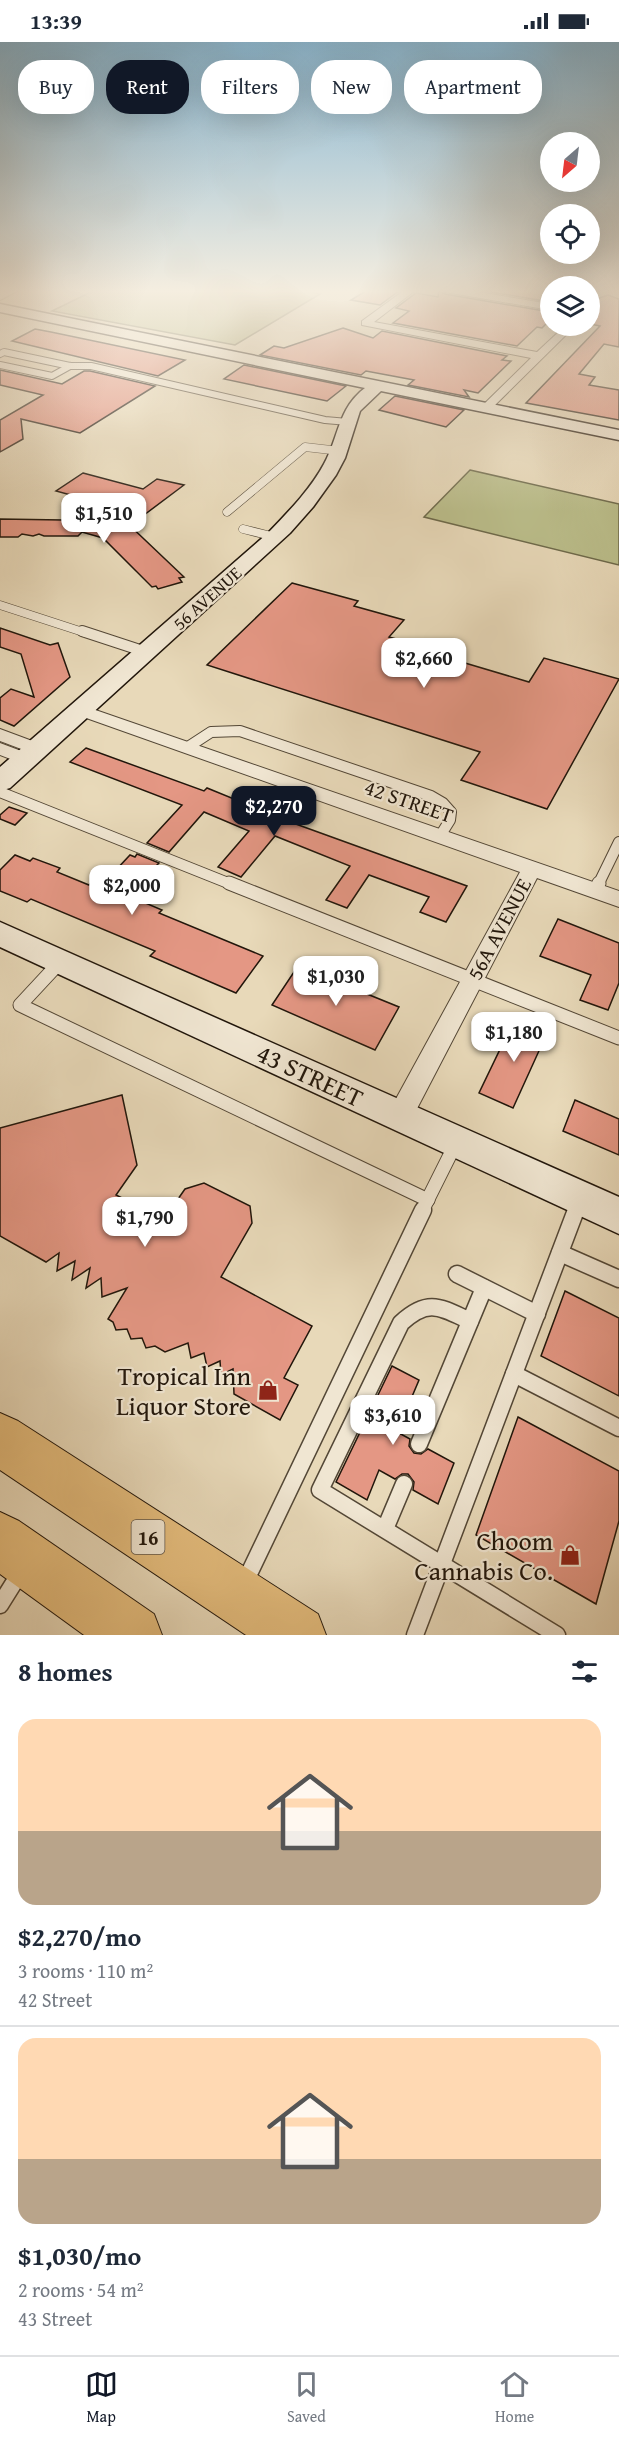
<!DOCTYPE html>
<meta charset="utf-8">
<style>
:root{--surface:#fff;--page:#f6f6f7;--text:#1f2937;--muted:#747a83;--line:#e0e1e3;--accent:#111827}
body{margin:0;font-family:"Gentium Book Plus",serif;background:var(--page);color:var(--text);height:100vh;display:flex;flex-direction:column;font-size:22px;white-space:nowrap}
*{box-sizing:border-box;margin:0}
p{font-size:20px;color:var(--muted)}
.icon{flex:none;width:33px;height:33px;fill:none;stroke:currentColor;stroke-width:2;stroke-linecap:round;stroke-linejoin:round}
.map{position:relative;height:1593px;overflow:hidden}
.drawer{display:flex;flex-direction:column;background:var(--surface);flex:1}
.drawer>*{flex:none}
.banner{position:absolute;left:18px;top:18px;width:584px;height:54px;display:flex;gap:12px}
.needle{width:39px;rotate:208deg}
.fabs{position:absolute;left:540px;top:90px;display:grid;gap:12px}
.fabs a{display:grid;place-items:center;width:60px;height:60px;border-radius:50%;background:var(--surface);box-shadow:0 6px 24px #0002;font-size:30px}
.price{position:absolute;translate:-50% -51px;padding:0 14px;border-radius:12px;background:#fff;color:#222;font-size:20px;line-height:39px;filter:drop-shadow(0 2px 3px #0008)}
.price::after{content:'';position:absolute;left:50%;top:36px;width:18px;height:14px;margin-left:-9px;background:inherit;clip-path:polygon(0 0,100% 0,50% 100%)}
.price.on{background:var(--accent);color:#fff}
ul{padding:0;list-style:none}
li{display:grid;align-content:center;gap:12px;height:318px;padding:0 18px}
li+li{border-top:2px solid var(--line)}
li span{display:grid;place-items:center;height:186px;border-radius:18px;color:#555}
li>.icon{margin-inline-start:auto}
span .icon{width:108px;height:108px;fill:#fffc;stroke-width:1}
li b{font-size:26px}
h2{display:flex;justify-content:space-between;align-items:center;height:72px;padding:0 18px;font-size:26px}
.pill{padding:0 21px;border-radius:24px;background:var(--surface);box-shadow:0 6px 24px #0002;font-size:21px;line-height:54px}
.pill.on{background:var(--accent);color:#fff}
.status{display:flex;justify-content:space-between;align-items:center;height:42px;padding:0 30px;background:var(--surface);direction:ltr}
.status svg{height:16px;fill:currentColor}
.menu{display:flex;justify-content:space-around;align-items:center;height:84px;border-top:2px solid var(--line);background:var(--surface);font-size:16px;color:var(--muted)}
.menu a{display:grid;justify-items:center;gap:3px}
.menu .on{color:var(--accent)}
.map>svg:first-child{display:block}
.green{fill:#bbbe8b;stroke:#6e6a4b;stroke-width:1.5}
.building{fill:#e49784;stroke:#21160b;stroke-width:1.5}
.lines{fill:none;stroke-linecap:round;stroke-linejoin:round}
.lane-far4-casing{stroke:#534736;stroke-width:8}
.lane-far3-casing{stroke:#534736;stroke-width:9}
.lane-far2-casing{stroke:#534736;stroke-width:12}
.lane-far1-casing{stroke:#534736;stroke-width:15}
.lane-casing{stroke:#534736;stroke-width:19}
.street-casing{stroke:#534736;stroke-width:2}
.secondary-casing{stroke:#21160b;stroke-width:3}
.highway-casing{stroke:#21160b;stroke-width:2}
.lane-far4{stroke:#f0e6d2;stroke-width:6}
.lane-far3{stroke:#f0e6d2;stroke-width:8}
.lane-far2{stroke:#f0e6d2;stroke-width:10}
.lane-far1{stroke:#f0e6d2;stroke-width:13}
.lane{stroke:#f0e6d2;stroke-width:16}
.street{fill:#f0e6d2;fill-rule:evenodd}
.secondary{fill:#f0e6d2;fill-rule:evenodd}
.highway{fill:#e4bc7c;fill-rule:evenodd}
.labels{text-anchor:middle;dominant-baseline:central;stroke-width:4.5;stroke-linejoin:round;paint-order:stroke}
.far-street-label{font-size:18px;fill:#21160b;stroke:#f0e6d2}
.shield{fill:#f0e6d2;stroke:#5f5447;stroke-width:1.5}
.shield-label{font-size:20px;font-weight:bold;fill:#21160b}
.street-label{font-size:21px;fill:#21160b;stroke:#f0e6d2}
.near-street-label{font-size:26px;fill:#21160b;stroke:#f0e6d2}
.near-poi-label{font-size:26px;fill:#21160b;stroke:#f0e6d2;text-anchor:end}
</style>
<div class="status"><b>13:39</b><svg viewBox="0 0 49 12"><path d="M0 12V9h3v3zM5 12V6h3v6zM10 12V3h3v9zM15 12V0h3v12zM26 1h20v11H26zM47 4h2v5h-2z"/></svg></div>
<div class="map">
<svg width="619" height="1593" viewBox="0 0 619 1593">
<rect width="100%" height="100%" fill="#e8d9b9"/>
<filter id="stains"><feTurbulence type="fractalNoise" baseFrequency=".00333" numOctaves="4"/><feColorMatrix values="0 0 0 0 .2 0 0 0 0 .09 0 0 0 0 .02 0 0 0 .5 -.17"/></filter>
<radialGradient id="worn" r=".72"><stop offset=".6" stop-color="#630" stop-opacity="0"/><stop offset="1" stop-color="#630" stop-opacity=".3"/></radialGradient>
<!-- green -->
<g class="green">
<polygon points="97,247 298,247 320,252 235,303 52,269"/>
<polygon points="470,428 619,462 619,523 424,475"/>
</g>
<!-- building -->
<g class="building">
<polygon points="369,247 393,247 400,248 380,263 351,258"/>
<polygon points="474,247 532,247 550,250 550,260"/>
<polygon points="439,249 445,252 550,270 550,278 542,286 537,285 517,304 393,281 409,269 396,266 416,251 438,255"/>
<polygon points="608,253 619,257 619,305 604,302 579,332 595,335 589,343 619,348 619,378 526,361 600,284 590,282 590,259"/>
<polygon points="343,286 373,296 382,289 507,314 502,318 511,319 478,351 464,348 469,355 408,343 414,338 366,329 361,333 260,313 274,304 284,306"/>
<polygon points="35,287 51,290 185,318 158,334 12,299"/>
<polygon points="244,323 346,344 327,359 224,337"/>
<polygon points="0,328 62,342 84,329 90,329 155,344 80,391 21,377 23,397 0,410 0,378 43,353 0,343"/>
<polygon points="395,354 464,368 446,385 379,368"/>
<polygon points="83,431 143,447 157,437 184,443 144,473 56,449"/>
<polygon points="0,477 125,479 184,535 179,536 182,540 158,547 156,544 152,545 103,496 82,490 78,494 44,494 39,492 33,494 22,492 18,495 0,495"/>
<polygon points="292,541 358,559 354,564 404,578 389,595 414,602 411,605 529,640 544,616 619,637 547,767 461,738 480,710 207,623"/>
<polygon points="0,586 50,603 58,601 70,635 14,684 0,678 0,656 11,647 34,655 21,612 0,605"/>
<polygon points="86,706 204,749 207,746 293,781 467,844 446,880 420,870 429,855 369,833 347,866 326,858 350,824 275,794 241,835 218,825 249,789 204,770 169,810 147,801 182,763 70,720"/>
<polygon points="9,765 27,771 15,783 0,777 0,773"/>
<polygon points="137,812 159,821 154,826 168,831 143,860 162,868 159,871 263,914 236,951 150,914 155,909 31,857 27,860 0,849 0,828 15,813 30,819 33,816 60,826 57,830 89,843 92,840 101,844 130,813 135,815"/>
<polygon points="558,877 619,901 619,941 608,968 580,958 591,933 540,914"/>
<polygon points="298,924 399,965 375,1008 272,963"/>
<polygon points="515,976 548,989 513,1066 479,1051"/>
<polygon points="122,1053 137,1123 116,1153 164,1177 185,1147 204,1141 250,1164 252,1181 221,1235 312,1284 284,1336 298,1343 280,1378 234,1352 233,1327 221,1333 220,1319 207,1325 204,1311 191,1316 188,1301 165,1310 155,1304 146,1306 142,1296 131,1297 127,1287 116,1288 113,1280 108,1277 127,1246 102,1255 101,1236 86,1246 90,1226 72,1238 75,1219 57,1229 59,1211 46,1220 0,1194 0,1086"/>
<polygon points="575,1058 619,1077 619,1113 563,1089"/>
<polygon points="565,1249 619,1276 619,1354 541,1314"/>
<polygon points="392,1324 419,1338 397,1390 410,1397 409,1404 414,1411 421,1412 428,1407 454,1421 438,1462 413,1448 414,1440 408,1432 402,1432 395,1437 379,1428 367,1458 336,1440"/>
<polygon points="518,1375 619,1429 619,1479 596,1562 476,1493"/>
</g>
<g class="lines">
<!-- lane-far4 casing -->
<g class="lane-far4-casing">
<g id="lane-far4">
<polyline points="0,312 4,310 70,324 91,324 325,378 348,380"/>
<polyline points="0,323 52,334 70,324"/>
</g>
</g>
<!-- lane-far3 casing -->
<g class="lane-far3-casing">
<g id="lane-far3">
<polyline points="227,470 305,405 340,409"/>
<polyline points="243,487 275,495"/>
<polyline points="0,563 86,591"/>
</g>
</g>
<!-- lane-far2 casing -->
<g class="lane-far2-casing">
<g id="lane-far2">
<polyline points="82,589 146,610"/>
<polyline points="188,705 211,690 240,689 431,754 443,761 451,770 450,778 440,794"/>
<polyline points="0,750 233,843"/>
<polyline points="598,843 619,800"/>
</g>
</g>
<!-- lane-far1 casing -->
<g class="lane-far1-casing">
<g id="lane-far1">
<polyline points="229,841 619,996"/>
<polyline points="595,849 599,841"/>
<polyline points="60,920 20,963 428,1158"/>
<polyline points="422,1169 455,1103"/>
<polyline points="575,1169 579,1160"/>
</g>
</g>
<!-- lane casing -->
<g class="lane-casing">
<g id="lane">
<polyline points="560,1211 619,1237"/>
<polyline points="457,1232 537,1272"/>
<path d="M470,1279c-30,-14 -42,-23 -69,2l-81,167 237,145"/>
<polyline points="514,1332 619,1386"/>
<polyline points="419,1402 484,1246"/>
<polyline points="385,1487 404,1442"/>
<polyline points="245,1540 423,1168"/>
<polyline points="0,1563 20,1531"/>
<polyline points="415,1593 576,1168"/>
</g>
</g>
<!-- street casing -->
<g class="street-casing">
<g id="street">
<polygon points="9,247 21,247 0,258 0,251"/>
<polygon points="406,247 417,247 374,280 537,310 565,284 575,284 490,368 486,369 480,366 482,364 531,316 362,283 362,279"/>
<polygon points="440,247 461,247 550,262 550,268 445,250"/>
<polygon points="81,663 619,849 619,865 537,836 409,1082 400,1085 391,1082 388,1074 391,1066 520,830 75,672 72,668 75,664"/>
<polygon points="0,687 43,703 46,707 43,711 37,713 0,699"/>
<polygon points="0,701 32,713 35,717 32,721 26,723 0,713"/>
</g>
</g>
<!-- secondary casing -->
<g class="secondary-casing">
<g id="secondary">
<path d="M0,262l619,126v10l-238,-49 -21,20 -15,47 -9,17 -23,32 -23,26 -280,255 -10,3v-24l268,-234c20,-21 42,-43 56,-69 15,-27 14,-56 41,-76l-365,-76z"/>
<polygon points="0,880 619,1155 619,1192 0,905"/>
</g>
</g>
<!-- highway casing -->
<g class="highway-casing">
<g id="highway">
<polygon points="0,1371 18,1379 318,1572 326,1593 246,1593 0,1428"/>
<polygon points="0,1470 19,1479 154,1572 162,1593 84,1593 0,1532"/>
</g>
</g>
<!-- lane-far4 -->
<use href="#lane-far4" class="lane-far4"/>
<!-- lane-far3 -->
<use href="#lane-far3" class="lane-far3"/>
<!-- lane-far2 -->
<use href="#lane-far2" class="lane-far2"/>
<!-- lane-far1 -->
<use href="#lane-far1" class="lane-far1"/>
<!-- lane -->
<use href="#lane" class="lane"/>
<!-- street -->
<use href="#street" class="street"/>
<!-- secondary -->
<use href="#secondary" class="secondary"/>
<!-- highway -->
<use href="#highway" class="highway"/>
</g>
<!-- sky -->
<linearGradient id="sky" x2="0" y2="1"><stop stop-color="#87b6d2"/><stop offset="0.53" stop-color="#f5eee0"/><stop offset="1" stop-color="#f5eee0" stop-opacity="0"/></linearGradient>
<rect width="619" height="470" fill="url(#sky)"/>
<!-- icons -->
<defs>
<g id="shop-bare" transform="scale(1.62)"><path d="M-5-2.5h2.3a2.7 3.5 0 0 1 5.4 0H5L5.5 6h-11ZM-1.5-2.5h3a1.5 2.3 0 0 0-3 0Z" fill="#8f2418" stroke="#f0e6d2" stroke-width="2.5" paint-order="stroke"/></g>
</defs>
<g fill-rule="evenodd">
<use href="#shop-bare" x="268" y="1348"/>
<use href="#shop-bare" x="570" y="1513"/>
</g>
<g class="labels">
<!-- far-street labels -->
<g class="far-street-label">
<text transform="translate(207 556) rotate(-42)">56 AVENUE</text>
</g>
<!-- shield labels -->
<rect class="shield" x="131.5" y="1478" width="33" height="34" rx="4.5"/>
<g class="shield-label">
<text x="148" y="1495">16</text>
</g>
<!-- street labels -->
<g class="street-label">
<text transform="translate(409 759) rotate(19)">42 STREET</text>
<text transform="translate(499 887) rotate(-62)">56A AVENUE</text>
</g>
<!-- near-street labels -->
<g class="near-street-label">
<text transform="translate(310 1033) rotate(25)">43 STREET</text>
</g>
<!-- near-poi labels -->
<g class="near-poi-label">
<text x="251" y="1333">Tropical Inn<tspan x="251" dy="30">Liquor Store</tspan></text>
<text x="553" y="1498">Choom<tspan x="553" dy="30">Cannabis Co.</tspan></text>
</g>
</g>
<rect width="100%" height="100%" filter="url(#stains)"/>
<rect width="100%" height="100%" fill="url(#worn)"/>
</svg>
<div class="fabs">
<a><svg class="needle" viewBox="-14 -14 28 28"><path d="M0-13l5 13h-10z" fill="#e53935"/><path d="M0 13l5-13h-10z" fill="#747a83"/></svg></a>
<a><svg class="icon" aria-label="locate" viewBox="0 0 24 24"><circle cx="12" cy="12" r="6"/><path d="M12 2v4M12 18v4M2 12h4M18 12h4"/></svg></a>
<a><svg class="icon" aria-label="layers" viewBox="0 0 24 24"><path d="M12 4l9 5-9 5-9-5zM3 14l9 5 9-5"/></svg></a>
</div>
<b class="price" style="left:104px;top:502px">$1,510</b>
<b class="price" style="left:424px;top:647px">$2,660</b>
<b class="price on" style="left:274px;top:795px">$2,270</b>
<b class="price" style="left:132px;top:874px">$2,000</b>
<b class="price" style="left:336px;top:965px">$1,030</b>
<b class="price" style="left:514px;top:1021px">$1,180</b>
<b class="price" style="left:145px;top:1206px">$1,790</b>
<b class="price" style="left:393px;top:1404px">$3,610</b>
<div class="banner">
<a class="pill">Buy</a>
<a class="pill on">Rent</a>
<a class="pill">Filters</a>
<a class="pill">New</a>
<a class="pill">Apartment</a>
</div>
</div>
<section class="drawer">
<h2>8 homes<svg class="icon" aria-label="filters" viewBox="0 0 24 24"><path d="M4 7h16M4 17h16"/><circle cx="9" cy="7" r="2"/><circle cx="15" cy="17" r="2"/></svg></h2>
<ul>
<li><span style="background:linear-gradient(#ffd9b3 60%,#b9a48a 0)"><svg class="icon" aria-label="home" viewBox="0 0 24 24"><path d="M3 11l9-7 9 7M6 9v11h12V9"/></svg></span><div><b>$2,270/mo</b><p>3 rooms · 110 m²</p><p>42 Street</p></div></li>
<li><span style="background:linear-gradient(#ffd9b3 65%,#b9a48a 0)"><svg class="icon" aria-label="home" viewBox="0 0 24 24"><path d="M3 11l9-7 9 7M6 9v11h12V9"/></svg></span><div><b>$1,030/mo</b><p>2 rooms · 54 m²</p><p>43 Street</p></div></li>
</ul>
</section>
<nav class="menu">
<a class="on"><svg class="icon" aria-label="map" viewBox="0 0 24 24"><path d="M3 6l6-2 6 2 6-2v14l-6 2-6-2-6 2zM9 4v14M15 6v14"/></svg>Map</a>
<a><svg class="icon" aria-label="saved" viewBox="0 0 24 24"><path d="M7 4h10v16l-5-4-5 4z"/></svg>Saved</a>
<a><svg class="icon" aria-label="home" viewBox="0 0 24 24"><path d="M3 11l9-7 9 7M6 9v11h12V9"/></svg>Home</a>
</nav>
